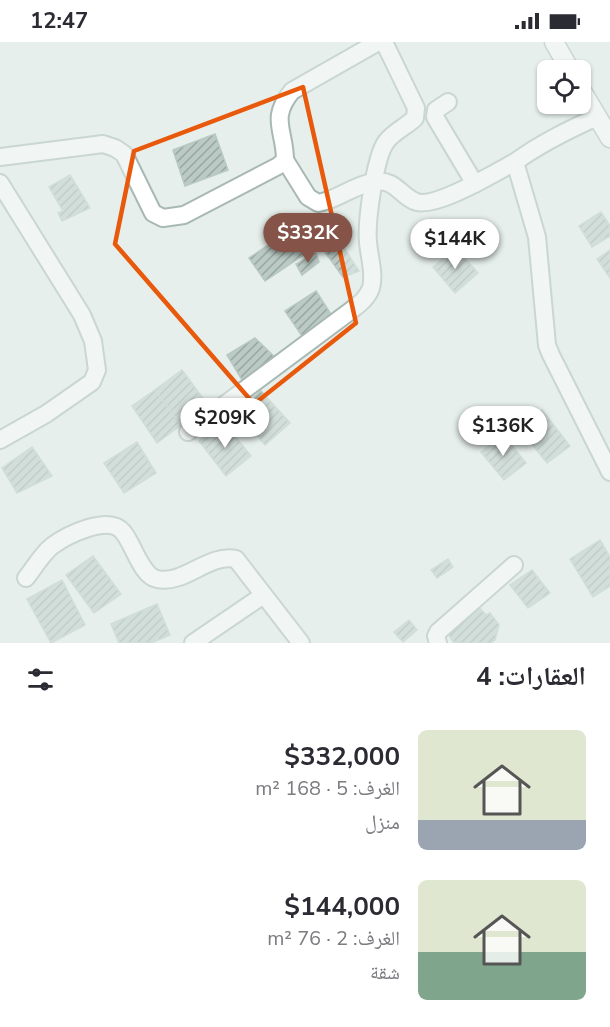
<!DOCTYPE html>
<html lang="ar">
<meta charset="utf-8">
<style>
:root{--surface:#fff;--page:#f7f7f7;--text:#2b2b33;--muted:#7c7c81;--accent:#855347}
body{margin:0;font-family:"Nunito Sans","Noto Naskh Arabic",sans-serif;background:var(--page);color:var(--text);direction:rtl;height:100vh;display:flex;flex-direction:column;font-size:22px;white-space:nowrap}
*{box-sizing:border-box;margin:0}
p{font-size:20px;color:var(--muted)}
.icon{flex:none;width:33px;height:33px;fill:none;stroke:currentColor;stroke-width:2;stroke-linecap:round;stroke-linejoin:round}
.map{position:relative;height:601px;overflow:hidden;direction:ltr}
.side{display:flex;flex-direction:column;background:var(--surface);flex:1}
.side>*{flex:none}
.fabs{position:absolute;left:537px;top:18px;display:grid;gap:12px}
.fabs a{display:grid;place-items:center;width:54px;height:54px;border-radius:9px;background:var(--surface);box-shadow:0 2px 4px #0004;font-size:30px}
.price{position:absolute;translate:-50% -51px;padding:0 14px;border-radius:21px;background:#fff;color:#222;font-size:20px;line-height:39px;filter:drop-shadow(0 2px 3px #0008)}
.price::after{content:'';position:absolute;left:50%;top:36px;width:18px;height:14px;margin-left:-9px;background:inherit;clip-path:polygon(0 0,100% 0,50% 100%)}
.price.active{background:var(--accent);color:#fff}
ul{padding:0;list-style:none}
li{display:flex;align-items:center;gap:18px;height:150px;padding:0 24px}
li span{display:grid;place-items:center;flex:none;width:168px;height:120px;border-radius:9px;color:#555}
li>.icon{margin-inline-start:auto}
span .icon{width:72px;height:72px;fill:#fffc;stroke-width:1}
li b{font-size:26px}
h2{display:flex;justify-content:space-between;align-items:center;height:72px;padding:0 24px;font-size:26px}
.status{display:flex;justify-content:space-between;align-items:center;height:42px;padding:0 30px;background:var(--surface);direction:ltr}
.status svg{height:16px;fill:currentColor}
.map>svg:first-child{display:block}
.building{fill:url(#building-hatch);stroke:#b8c9c2;stroke-width:1.5}
.lines{fill:none;stroke-linecap:round;stroke-linejoin:round}
.minor-casing{stroke:#a8b8b2;stroke-width:20}
.tertiary-casing{stroke:#a8b8b2;stroke-width:21}
.minor{stroke:#fff;stroke-width:16}
.tertiary{stroke:#fff;stroke-width:18}
.marked{fill:none;stroke:#e8590c;stroke-width:4.5;stroke-linejoin:round}
</style>
<div class="status"><b>12:47</b><svg viewBox="0 0 49 12"><path d="M0 12V9h3v3zM5 12V6h3v6zM10 12V3h3v9zM15 12V0h3v12zM26 1h20v11H26zM47 4h2v5h-2z"/></svg></div>
<div class="map">
<svg width="610" height="601" viewBox="0 0 610 601">
<defs>
<pattern id="building-hatch" width="6" height="6" patternUnits="userSpaceOnUse" patternTransform="scale(1.5)"><rect width="6" height="6" fill="#bbcac4"/><path d="M-1 1l2-2M0 6l6-6M5 7l2-2" fill="none" stroke="#98a6a0"/></pattern>
</defs>
<rect width="100%" height="100%" fill="#e6efeb"/>
<!-- building -->
<g class="building">
<polygon points="215,92 228,128 185,144 173,108"/>
<polygon points="70,133 90,166 62,179 58,171 63,169 49,145"/>
<polygon points="601,170 610,184 610,194 592,205 579,184"/>
<polygon points="315,175 331,196 318,204 302,184"/>
<polygon points="298,183 314,206 265,239 249,216"/>
<polygon points="337,195 359,229 343,235 322,206"/>
<polygon points="456,206 478,231 455,251 433,225"/>
<polygon points="610,208 610,236 597,217"/>
<polygon points="316,211 319,220 302,233 296,222"/>
<polygon points="316,249 334,277 304,297 285,269"/>
<polygon points="255,296 277,317 242,338 227,313"/>
<polygon points="182,328 208,363 181,383 155,348"/>
<polygon points="155,348 181,383 157,401 132,364"/>
<polygon points="261,349 290,381 265,403 237,370"/>
<polygon points="542,368 570,404 547,421 519,386"/>
<polygon points="224,380 251,414 226,434 199,399"/>
<polygon points="503,392 526,421 504,438 481,410"/>
<polygon points="137,400 156,431 124,451 104,421"/>
<polygon points="32,405 52,434 17,451 2,426"/>
<polygon points="600,498 610,515 610,544 593,555 570,517"/>
<polygon points="93,514 121,552 94,571 66,533"/>
<polygon points="448,517 453,525 437,536 431,528"/>
<polygon points="532,528 550,551 528,566 510,543"/>
<polygon points="62,538 85,583 51,601 27,557"/>
<polygon points="157,562 170,593 151,601 119,601 111,582"/>
<polygon points="478,564 486,573 490,571 499,583 495,598 491,601 454,601 446,589"/>
<polygon points="409,578 417,588 403,600 394,590"/>
</g>
<g class="lines">
<!-- minor casing -->
<g class="minor-casing">
<g id="minor">
<polyline points="448,60 436,68 435,75 475,142"/>
<path d="M597,75c-29,13 -56,26 -82,45l22,75 10,108 4,10 59,117"/>
<path d="M0,115l103,-13 12,4 9,6 29,59 10,5 21,-3 94,-49 7,-6c0,-30 -16,-41 7,-69l86,-49"/>
<path d="M285,118l23,37 10,6c20,-3 35,-18 56,-21 21,-3 24,11 40,19 18,10 82,-29 101,-39"/>
<polyline points="0,141 82,273 93,299 97,328 92,340 46,372 0,398"/>
<path d="M188,390l161,-120c9,-7 18,-13 22,-24 4,-14 -2,-32 -3,-46 -2,-20 7,-85 18,-100 7,-10 21,-16 29,-24l1,-10 -32,-66"/>
<path d="M26,536c8,-10 16,-24 26,-32 15,-11 57,-32 71,-14 10,11 18,44 34,47 28,6 51,-26 79,-20l65,84"/>
<polyline points="193,601 262,554"/>
<polyline points="438,601 436,594 438,590 514,523"/>
</g>
</g>
<!-- tertiary casing -->
<g class="tertiary-casing">
<g id="tertiary">
<polyline points="554,0 570,28"/>
<polyline points="580,46 610,96"/>
</g>
</g>
<!-- minor -->
<use href="#minor" class="minor"/>
<!-- tertiary -->
<use href="#tertiary" class="tertiary"/>
</g>
<!-- marked area -->
<path d="M0 0H610V601H0ZM303,45l53,236 -102,81 -139,-160 19,-93z" fill="#e6efeb" fill-opacity=".55" fill-rule="evenodd"/>
<path class="marked" d="M303,45l53,236 -102,81 -139,-160 19,-93z"/>
</svg>
<div class="fabs">
<a><svg class="icon" aria-label="locate" viewBox="0 0 24 24"><circle cx="12" cy="12" r="6"/><path d="M12 2v4M12 18v4M2 12h4M18 12h4"/></svg></a>
</div>
<b class="price active" style="left:308px;top:222px">$332K</b>
<b class="price" style="left:455px;top:228px">$144K</b>
<b class="price" style="left:225px;top:407px">$209K</b>
<b class="price" style="left:503px;top:415px">$136K</b>
</div>
<section class="side">
<h2>العقارات: 4<svg class="icon" aria-label="filters" viewBox="0 0 24 24"><path d="M4 7h16M4 17h16"/><circle cx="9" cy="7" r="2"/><circle cx="15" cy="17" r="2"/></svg></h2>
<ul>
<li><span style="background:linear-gradient(#dfe7d0 75%,#9aa5b1 0)"><svg class="icon" aria-label="home" viewBox="0 0 24 24"><path d="M3 11l9-7 9 7M6 9v11h12V9"/></svg></span><div><b>$332,000</b><p>الغرف: 5 · 168 m²</p><p>منزل</p></div></li>
<li><span style="background:linear-gradient(#dfe7d0 60%,#7fa58c 0)"><svg class="icon" aria-label="home" viewBox="0 0 24 24"><path d="M3 11l9-7 9 7M6 9v11h12V9"/></svg></span><div><b>$144,000</b><p>الغرف: 2 · 76 m²</p><p>شقة</p></div></li>
</ul>
</section>
